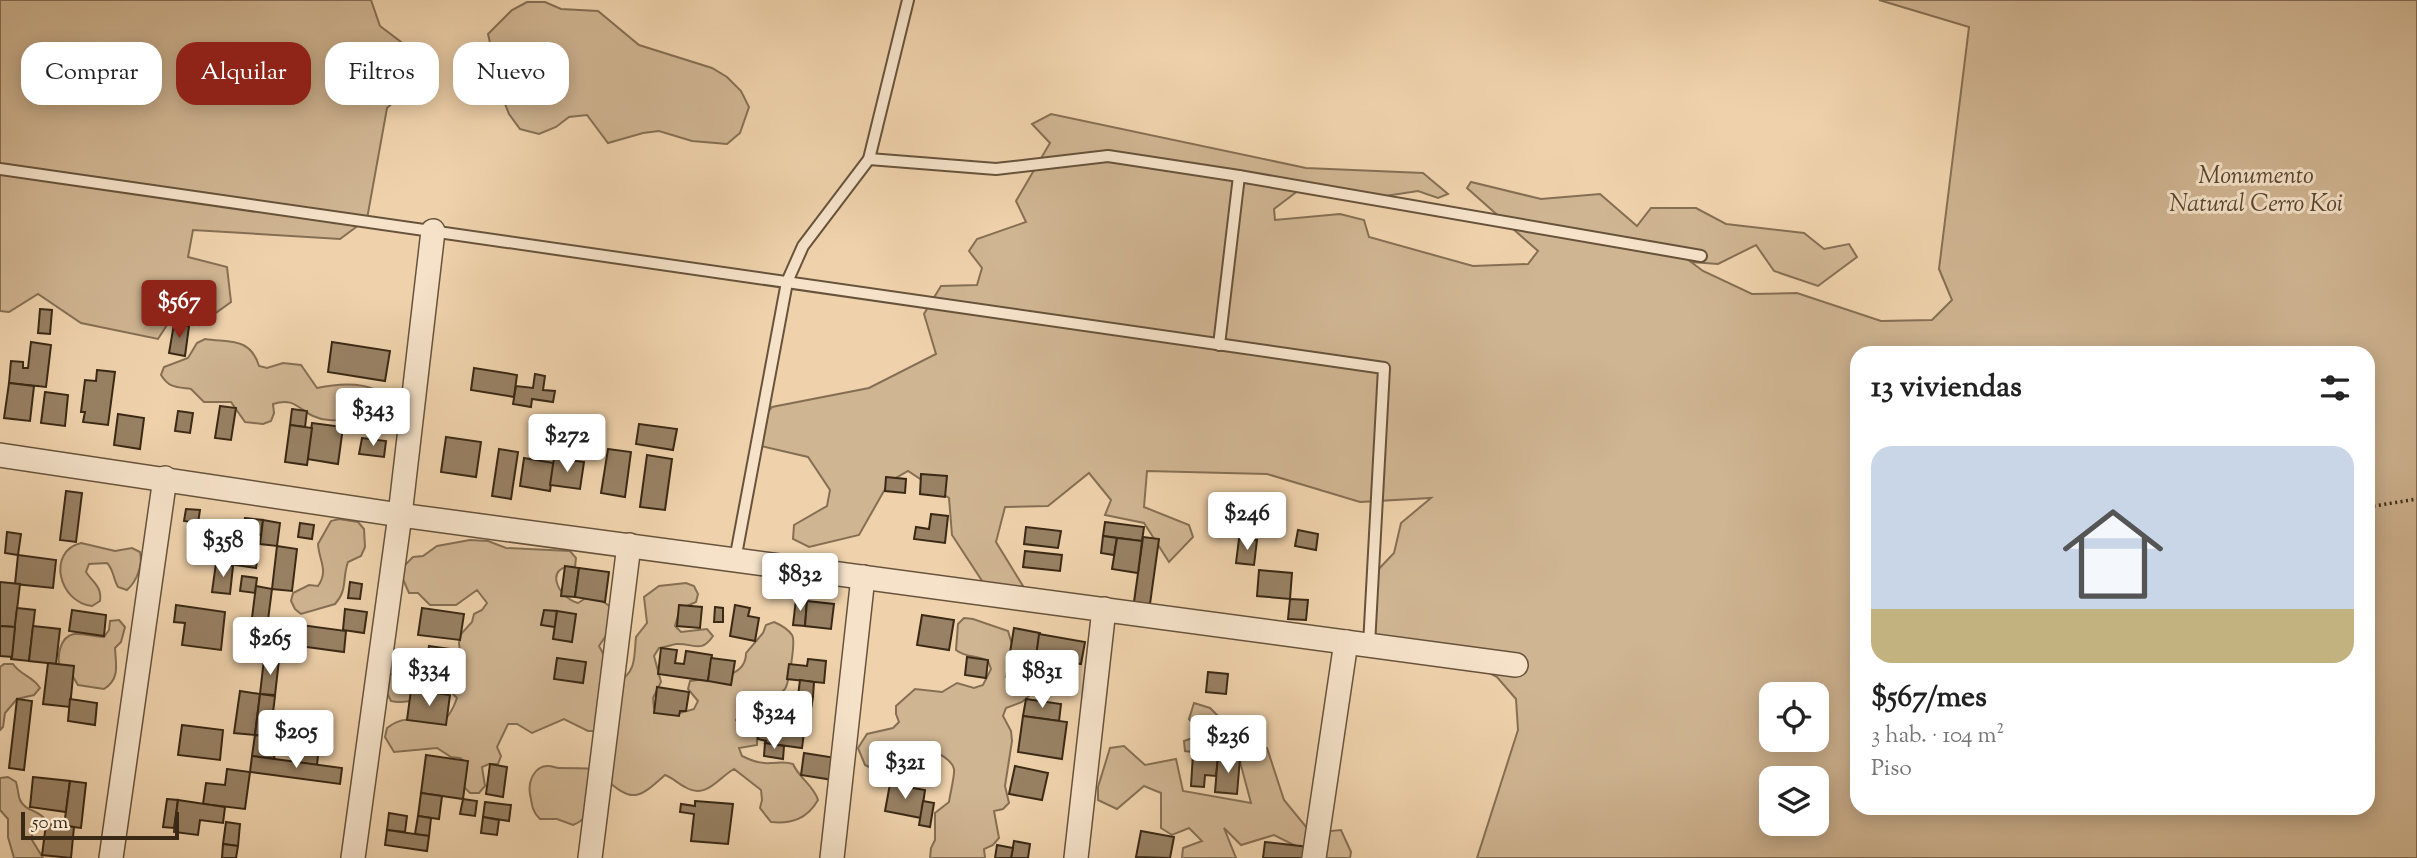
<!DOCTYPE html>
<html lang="es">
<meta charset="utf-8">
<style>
:root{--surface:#fff;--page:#f6f6f6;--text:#222;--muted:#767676;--accent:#8f2418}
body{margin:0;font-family:"Sorts Mill Goudy",serif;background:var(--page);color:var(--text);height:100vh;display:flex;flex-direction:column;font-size:26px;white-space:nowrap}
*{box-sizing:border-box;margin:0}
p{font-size:23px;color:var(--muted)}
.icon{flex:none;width:38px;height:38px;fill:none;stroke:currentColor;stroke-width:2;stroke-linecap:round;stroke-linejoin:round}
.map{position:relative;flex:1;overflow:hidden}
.drawer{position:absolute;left:1850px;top:346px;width:525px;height:469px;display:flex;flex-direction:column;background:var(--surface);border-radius:21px;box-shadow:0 4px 18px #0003}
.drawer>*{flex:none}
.top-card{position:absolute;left:21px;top:42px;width:665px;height:63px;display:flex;gap:14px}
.tools{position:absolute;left:1759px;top:682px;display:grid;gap:14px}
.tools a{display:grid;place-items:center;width:70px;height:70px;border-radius:14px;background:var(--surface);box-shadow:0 4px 18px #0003;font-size:35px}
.scale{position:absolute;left:21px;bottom:18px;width:158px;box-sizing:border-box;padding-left:7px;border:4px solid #3a2915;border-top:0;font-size:19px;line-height:24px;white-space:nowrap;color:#3a2915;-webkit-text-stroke:5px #f5e2c9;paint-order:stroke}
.price{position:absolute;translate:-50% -60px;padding:0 16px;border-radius:7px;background:#fff;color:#222;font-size:23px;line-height:46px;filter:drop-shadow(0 2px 4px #0008)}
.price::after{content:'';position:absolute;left:50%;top:42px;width:21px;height:16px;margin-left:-10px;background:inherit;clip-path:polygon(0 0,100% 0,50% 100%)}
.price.current{background:var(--accent);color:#fff}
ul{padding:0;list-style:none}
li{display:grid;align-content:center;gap:14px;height:371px;padding:0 21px}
li span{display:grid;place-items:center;height:217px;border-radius:21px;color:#555}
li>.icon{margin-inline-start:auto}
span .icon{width:126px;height:126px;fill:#fffc;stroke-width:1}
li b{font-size:30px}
h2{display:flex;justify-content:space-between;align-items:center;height:84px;padding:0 21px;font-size:30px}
.tag{padding:0 24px;border-radius:21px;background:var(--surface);box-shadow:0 4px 18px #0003;font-size:24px;line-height:63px}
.tag.current{background:var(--accent);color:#fff}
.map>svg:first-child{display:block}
.green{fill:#d0b592;stroke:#856f54;stroke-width:2;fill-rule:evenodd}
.building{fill:#988164;stroke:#3a2915;stroke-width:2}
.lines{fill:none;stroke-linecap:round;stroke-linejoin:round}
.lane-casing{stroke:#67533b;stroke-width:14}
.street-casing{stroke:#67533b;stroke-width:26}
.path{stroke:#3a2915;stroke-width:3.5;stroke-dasharray:2 3.5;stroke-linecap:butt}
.lane{stroke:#f5e2c9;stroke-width:10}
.street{stroke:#f5e2c9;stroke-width:23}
.labels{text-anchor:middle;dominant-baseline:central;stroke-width:6;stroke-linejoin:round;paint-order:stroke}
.park-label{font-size:24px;font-style:italic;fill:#58452e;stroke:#f5e2c9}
</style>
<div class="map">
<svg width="2417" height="858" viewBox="0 0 2417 858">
<rect width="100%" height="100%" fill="#efd2ac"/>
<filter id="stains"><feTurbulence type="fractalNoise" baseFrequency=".00286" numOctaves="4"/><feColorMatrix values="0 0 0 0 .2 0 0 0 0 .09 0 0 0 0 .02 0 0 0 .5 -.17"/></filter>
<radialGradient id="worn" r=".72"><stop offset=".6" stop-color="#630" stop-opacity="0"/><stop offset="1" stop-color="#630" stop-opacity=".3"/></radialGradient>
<!-- green -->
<g class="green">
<polygon points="0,0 371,0 380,26 405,45 397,72 413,85 387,108 367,219 340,239 193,230 188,257 227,267 231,302 199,325 189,312 200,299 187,294 158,339 81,323 38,294 9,312 0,311"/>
<path d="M1879,0h538v858h-940l41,-128 -2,-31 -19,-22 -53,-28 -65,-4 -13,-16 7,-54 21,-22 7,-30 30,-25 -71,4 -93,-28 -120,-3 -3,36 45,18 4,12 -24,25 -25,-39 -39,-8 6,-15 -22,-27 -41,33 -43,1 -9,35 27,44 -31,10 -40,-61 -3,-37 -41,-27 -19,11 -30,53 -50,12 -16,-8 1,-14 33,-19 3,-16 -22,-33 -47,-11 -4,-20 15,-19 97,-19 67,-34 -12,-40 17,-28 36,-1 5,-17 -13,-17 8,-12 49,-17 -10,-21 34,-58 -18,-19 19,-10 255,54 117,5 25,21 -10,4 -20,-7 -59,9 -56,-13 -29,22 1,11 65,-6 24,6 5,17 104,29 55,-2 10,-13 -71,-63 4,-6 70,17 59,-5 37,32 14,-18h45l30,16 78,9 20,16 25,-5 8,13 -39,29 -44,-15 -18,-26 -38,19 -27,-2 12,9 49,23 45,-1 84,28 51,-1 20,-20 -13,-31 30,-242zM1857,354h511v454h-511zM1771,695h45v45h-45zM1771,779h45v45h-45z"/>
<polygon points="527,2 545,2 561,9 598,11 639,45 712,68 727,77 741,91 749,107 740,133 727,144 692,141 659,131 643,133 608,143 587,115 569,117 556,127 539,134 520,129 509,114 503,99 507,82 502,65 492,51 488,34 512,10"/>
<path d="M205,339c25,4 45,-2 54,27l8,2 16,-5 18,2 16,23c23,-5 76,-10 72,28 -4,3 -5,4 -9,5 -7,2 -11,0 -17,-1 -17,-2 -33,4 -50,-4 -15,-7 -19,-19 -40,-12l1,9 -3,8 -8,3 -18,-2 -14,-20h-27l-13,-13c-15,-2 -22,-1 -30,-14l3,-8 24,-9 9,-15z"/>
<path d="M339,519l19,3 6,7 1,18 -4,9 -13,6c-6,16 0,28 -13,42l-34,10 -6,-5 -4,-8 2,-8 16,-8 9,1c11,-16 1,-25 0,-42l13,-23z"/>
<path d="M470,540l18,1 18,7 64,3 6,7 -1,9c-31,-3 -19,30 3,36l8,-5 16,3 9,6 -2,24 -10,15 19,35c19,-8 16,-27 18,-44l11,-14 -3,-26 15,-11 27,-3 8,3 4,8 -2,8 -16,7 -5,17 6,6 26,-3 6,7c-12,18 -19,7 -37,8 -5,1 -11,3 -17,4l-5,8 7,26 -8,16 1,10c12,11 25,5 40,1l4,-8 -10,-12 2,-8c21,-4 56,-1 56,-28l17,-20 3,-8 8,-3c7,3 14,7 18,13 4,6 -3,47 -7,54 -2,2 -6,6 -9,7 -10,4 -21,-5 -32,-1l-4,18 -4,7 6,6 9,2 6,7v10l-18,3 3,8c8,4 20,8 28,7 9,0 14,-2 23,1 6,14 21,22 25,36 -11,19 -26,24 -47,22l-11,-14 2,-8 -1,-10 -27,-21c-16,9 -28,31 -49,18 -8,-4 -12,-9 -20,-12 -24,21 -32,30 -58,5 -9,18 -14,37 -34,45l-16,-6h-17c-8,-7 -8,-15 -10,-25 -2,-12 4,-29 19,-28 3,0 7,2 10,2 12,0 22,0 34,1l4,-38h-9l-24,-12 -32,14 -15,-9h-9l-11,23 4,9 -3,8h-9l-7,3 3,19 -6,7h-9l-6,-6 3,-24 -7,-5 -9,-1 -14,-9 -43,4 -9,-15 2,-9c33,-26 52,21 70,-30l-6,-6c-21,-1 -39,14 -60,9l-4,-8 2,-17 14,-10 9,-1 13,12 28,3 8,-20 -2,-17 2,-9 11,-12 2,-8 8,-4 5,-7 -10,-13 -21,15h-26l-12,-12h-9l-7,-16 -1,-8 12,-12 10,-1 14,-10z"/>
<path d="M81,543l34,8 17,-3 8,4c3,13 -3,29 -13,38l-9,-3c-5,-8 -4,-17 -11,-24l-18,1 -3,8c7,11 16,14 14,29l-8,5c-34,-4 -45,-55 -11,-63z"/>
<path d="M964,618l9,1 35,12 6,20 1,25 14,11v9l-7,6 -16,6 -3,8 8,15 1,10 -7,45 4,17 -6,6 -9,2 5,27 -6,7 -9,4 1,9h-55l1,-10 4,-8v-27l14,-11c1,-8 6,-27 5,-33 -3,-14 -40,-28 -52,-24l-12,25 -9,3 -16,-8 -7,-17 9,-14 26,-6 6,-6 -3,-8v-8l19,-17 27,3 15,-9 17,5 9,-3 8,-16 -3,-8c-11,-6 -22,-3 -32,-11l2,-26z"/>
<path d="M119,620l6,7 -4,15 -6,6c1,17 5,31 -11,41l-26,-4 -9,-15 -9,-1c-3,-12 -1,-32 14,-35 9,-1 20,3 30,3l5,-7 1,-9z"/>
<path d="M4,664h9c7,11 20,12 27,24l-6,7 -17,4 -12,14 -2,14 -3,3v-63z"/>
<polygon points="1194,703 1210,708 1249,747 1267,748 1284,800 1311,833 1341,830 1351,852 1350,858 1305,858 1304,850 1274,835 1241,845 1224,828 1236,858 1182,858 1183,848 1202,841 1189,828 1172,835 1161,828 1161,793 1144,786 1117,809 1098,800 1098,787 1110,748 1124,746 1145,765 1176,759 1183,791 1251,803 1239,758 1185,751 1184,741 1201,735 1189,719"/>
<path d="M8,777l8,5c2,6 2,13 4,18 5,11 18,10 25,19l-13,13v8l11,18h-29l-6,-21v-18l-8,-9v-32z"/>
</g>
<!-- building -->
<g class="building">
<polygon points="40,309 52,310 50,334 38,333"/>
<polygon points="174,324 189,326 185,356 169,353"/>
<polygon points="31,342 51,345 46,387 9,383 11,361 23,362 23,368 28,368"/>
<polygon points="332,342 390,351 385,381 328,372"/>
<polygon points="474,368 517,375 514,397 471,390"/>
<polygon points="97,370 115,372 108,425 83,422 85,412 81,412 85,380 96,381"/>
<polygon points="535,374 545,376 543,390 555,391 553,402 532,399 531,407 513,404 516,386 533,388"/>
<polygon points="9,383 34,386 30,421 4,418"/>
<polygon points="45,392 68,395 65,426 41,423"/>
<polygon points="220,406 236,408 231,440 215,438"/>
<polygon points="292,409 307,411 305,427 290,425"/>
<polygon points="178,411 193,413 190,433 175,431"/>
<polygon points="118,414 144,418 140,449 114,445"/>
<polygon points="312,423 343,427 338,464 307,459"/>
<polygon points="639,424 677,429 673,450 636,444"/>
<polygon points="290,425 312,428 307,465 285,462"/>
<polygon points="446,437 481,442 476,477 441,472"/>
<polygon points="362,438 386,441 384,457 359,454"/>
<polygon points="499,449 518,452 511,499 492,496"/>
<polygon points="608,449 631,452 625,497 601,493"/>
<polygon points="647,455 672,459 665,510 640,507"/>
<polygon points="524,458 554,463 550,491 520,486"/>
<polygon points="554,458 584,462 580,489 550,485"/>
<polygon points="921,474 947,476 945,497 920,494"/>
<polygon points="886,477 906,479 905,493 885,491"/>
<polygon points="66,491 82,493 76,542 60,540"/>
<polygon points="186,509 200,510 198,523 184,521"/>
<polygon points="931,514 948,516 945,543 914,539 916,527 929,529"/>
<polygon points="245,518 263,520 262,535 242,533"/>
<polygon points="263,520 280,523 277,546 260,544"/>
<polygon points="1105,522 1144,527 1142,541 1103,536"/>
<polygon points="300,523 314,525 312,539 298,537"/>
<polygon points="1026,527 1061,531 1058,548 1024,544"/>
<polygon points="209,528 239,532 236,554 206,550"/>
<polygon points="1298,530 1318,534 1316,550 1295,546"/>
<polygon points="7,532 21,534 18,555 5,553"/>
<polygon points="239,532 255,535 253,553 237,551"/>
<polygon points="1103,536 1117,538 1114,555 1101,553"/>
<polygon points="1143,537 1159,539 1150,604 1134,602"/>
<polygon points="1117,538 1142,541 1138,573 1112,569"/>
<polygon points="1239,539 1257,540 1254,565 1236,563"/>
<polygon points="277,546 297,549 292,591 272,589"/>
<polygon points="237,551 258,554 256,568 235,565"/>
<polygon points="1025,551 1062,555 1060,571 1023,567"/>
<polygon points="18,555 56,560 53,588 15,584"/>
<polygon points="216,563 233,566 230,594 212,592"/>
<polygon points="565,566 579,568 575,597 561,596"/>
<polygon points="579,568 609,572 605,602 575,597"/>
<polygon points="1259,570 1292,573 1290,599 1257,596"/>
<polygon points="242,576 257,578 255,593 240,591"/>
<polygon points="0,582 20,584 15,627 0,626"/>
<polygon points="350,582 362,584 360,599 348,598"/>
<polygon points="256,586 272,589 268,620 252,618"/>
<polygon points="796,599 807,601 805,626 793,625"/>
<polygon points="1290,599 1308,600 1306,620 1288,619"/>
<polygon points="807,601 834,604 831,629 805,626"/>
<polygon points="176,605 225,612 221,650 182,645 185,623 174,622"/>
<polygon points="679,605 702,607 700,628 677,626"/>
<polygon points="735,605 750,608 748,616 759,618 755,641 730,636"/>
<polygon points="715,607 723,608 723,622 714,622"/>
<polygon points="17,608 35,610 29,661 11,659"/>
<polygon points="422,608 464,614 460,640 418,635"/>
<polygon points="345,609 367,612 364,633 343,630"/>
<polygon points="72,610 106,615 104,636 69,631"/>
<polygon points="544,610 557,611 555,627 541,625"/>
<polygon points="557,611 576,614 572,642 553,639"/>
<polygon points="922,615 954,620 949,650 917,645"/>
<polygon points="286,623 346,631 344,652 284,644"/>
<polygon points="0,626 15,627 12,657 0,656"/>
<polygon points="33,626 60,629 56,664 29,661"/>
<polygon points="1014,628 1040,633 1036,657 1052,659 1047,684 1006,677"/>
<polygon points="1039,634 1085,642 1081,664 1036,657"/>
<polygon points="429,646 458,650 455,677 425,673"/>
<polygon points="661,648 677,650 675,663 684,664 686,651 712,655 708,681 658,674"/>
<polygon points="967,657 988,660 986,678 965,675"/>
<polygon points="557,658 586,662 583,683 554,679"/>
<polygon points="711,658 735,661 731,685 708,681"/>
<polygon points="264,659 279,660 275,695 260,694"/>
<polygon points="808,659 826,661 824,683 787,679 789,664 807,666"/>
<polygon points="48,663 74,666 70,707 43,704"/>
<polygon points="1208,672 1228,674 1226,694 1206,692"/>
<polygon points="800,680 814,682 813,697 798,696"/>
<polygon points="657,687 689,692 686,711 680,711 679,716 654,713"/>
<polygon points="411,690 450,695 446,725 407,720"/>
<polygon points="240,691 260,694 255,735 234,733"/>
<polygon points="260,694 275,696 270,737 255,735"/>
<polygon points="780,694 813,697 811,709 779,706"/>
<polygon points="17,699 32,701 24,770 9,768"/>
<polygon points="70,699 97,703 95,725 68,721"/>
<polygon points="1026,699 1061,704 1059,721 1023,716"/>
<polygon points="291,714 317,717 313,744 288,741"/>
<polygon points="1023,716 1067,722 1062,759 1018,752"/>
<polygon points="182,725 223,730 220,760 178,755"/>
<polygon points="767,727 804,732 802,748 765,743 766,741 758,739 759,731 767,731"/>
<polygon points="255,735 277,738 274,759 252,756"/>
<polygon points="296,742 319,745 317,765 293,762"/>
<polygon points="765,743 784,746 783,759 764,756"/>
<polygon points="898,749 928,754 924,772 895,767"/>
<polygon points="804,753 836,758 833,780 801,775"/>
<polygon points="1193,754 1218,756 1216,776 1205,775 1204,787 1191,786"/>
<polygon points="426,755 468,761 463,799 421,793"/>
<polygon points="252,756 342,768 340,784 250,772"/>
<polygon points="1218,756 1240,758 1237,794 1215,792"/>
<polygon points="490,764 507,767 503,797 486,794"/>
<polygon points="1015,766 1048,773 1042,800 1009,794"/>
<polygon points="227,769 250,772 245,809 203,804 206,783 225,785"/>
<polygon points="33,777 70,781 66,812 30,807"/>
<polygon points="70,781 86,783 81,828 64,826"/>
<polygon points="890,784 925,790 921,818 885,811"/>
<polygon points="421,793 442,796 439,819 418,816"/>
<polygon points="167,799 178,800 174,828 163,827"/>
<polygon points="463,799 477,801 475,816 460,814"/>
<polygon points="178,800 225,807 223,823 200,820 198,835 174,832"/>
<polygon points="695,801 733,804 728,844 691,841 694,814 680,812 681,804 695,806"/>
<polygon points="923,801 934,803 930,827 919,825"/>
<polygon points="485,802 511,805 509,821 483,817"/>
<polygon points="389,813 407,816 405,832 387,830"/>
<polygon points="418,816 431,818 429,836 415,834"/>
<polygon points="483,817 499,820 497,835 481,833"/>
<polygon points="226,822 240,824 238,846 223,844"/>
<polygon points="46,824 74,827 71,858 42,855"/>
<polygon points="387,830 429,836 427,851 385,845"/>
<polygon points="1141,831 1174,837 1170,858 1136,857"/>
<polygon points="1014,841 1030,844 1028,858 1011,858"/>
<polygon points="1265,842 1309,847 1308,858 1263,858"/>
<polygon points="223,844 238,846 236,858 222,858"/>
<polygon points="997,845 1013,848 1011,858 995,858"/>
</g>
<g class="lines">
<!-- lane casing -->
<g class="lane-casing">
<g id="lane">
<polyline points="869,159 996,169 1108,156 1239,176 1701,256"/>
<polyline points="0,169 1384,368 1369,645"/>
<polyline points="1219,345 1239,176"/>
<polyline points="735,560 787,282 803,246 869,159 908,0"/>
</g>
</g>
<!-- street casing -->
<g class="street-casing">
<g id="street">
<polyline points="0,455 400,515 1516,665"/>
<polyline points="111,858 165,478"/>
<polyline points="353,858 400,515 433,231"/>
<polyline points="590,858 629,545"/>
<polyline points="832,858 863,577"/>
<polyline points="1076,858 1104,609"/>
<polyline points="1314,858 1346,642"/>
</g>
</g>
<!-- path -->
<polyline class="path" points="2368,507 2417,499"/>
<!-- lane -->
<use href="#lane" class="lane"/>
<!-- street -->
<use href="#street" class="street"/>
</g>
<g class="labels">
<!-- park labels -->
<g class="park-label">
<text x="2256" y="177">Monumento<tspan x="2256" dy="28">Natural Cerro Koi</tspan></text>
</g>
</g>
<rect width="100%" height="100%" filter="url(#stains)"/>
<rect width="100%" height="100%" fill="url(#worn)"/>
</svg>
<div class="tools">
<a><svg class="icon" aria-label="locate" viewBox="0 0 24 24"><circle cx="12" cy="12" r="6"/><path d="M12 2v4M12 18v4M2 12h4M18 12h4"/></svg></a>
<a><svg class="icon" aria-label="layers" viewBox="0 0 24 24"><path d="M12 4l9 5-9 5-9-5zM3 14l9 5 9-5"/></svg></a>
</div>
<div class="scale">50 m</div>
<b class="price current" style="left:179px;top:340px">$567</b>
<b class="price" style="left:373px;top:448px">$343</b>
<b class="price" style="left:567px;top:474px">$272</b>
<b class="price" style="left:1247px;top:552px">$246</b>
<b class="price" style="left:223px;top:579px">$358</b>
<b class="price" style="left:800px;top:613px">$832</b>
<b class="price" style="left:270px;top:677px">$265</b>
<b class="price" style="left:429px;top:708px">$334</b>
<b class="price" style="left:1042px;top:710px">$831</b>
<b class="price" style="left:774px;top:751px">$324</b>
<b class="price" style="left:296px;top:770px">$205</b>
<b class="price" style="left:1228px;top:775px">$236</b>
<b class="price" style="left:905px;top:801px">$321</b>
<div class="top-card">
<a class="tag">Comprar</a>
<a class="tag current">Alquilar</a>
<a class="tag">Filtros</a>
<a class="tag">Nuevo</a>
</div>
<section class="drawer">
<h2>13 viviendas<svg class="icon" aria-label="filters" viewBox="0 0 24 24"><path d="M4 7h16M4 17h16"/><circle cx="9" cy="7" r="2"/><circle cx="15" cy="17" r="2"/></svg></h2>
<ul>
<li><span style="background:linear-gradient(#c9d6e8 75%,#c2b280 0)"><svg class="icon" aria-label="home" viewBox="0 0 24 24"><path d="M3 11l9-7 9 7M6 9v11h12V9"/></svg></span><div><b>$567/mes</b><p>3 hab. · 104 m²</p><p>Piso</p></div></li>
</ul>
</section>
</div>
